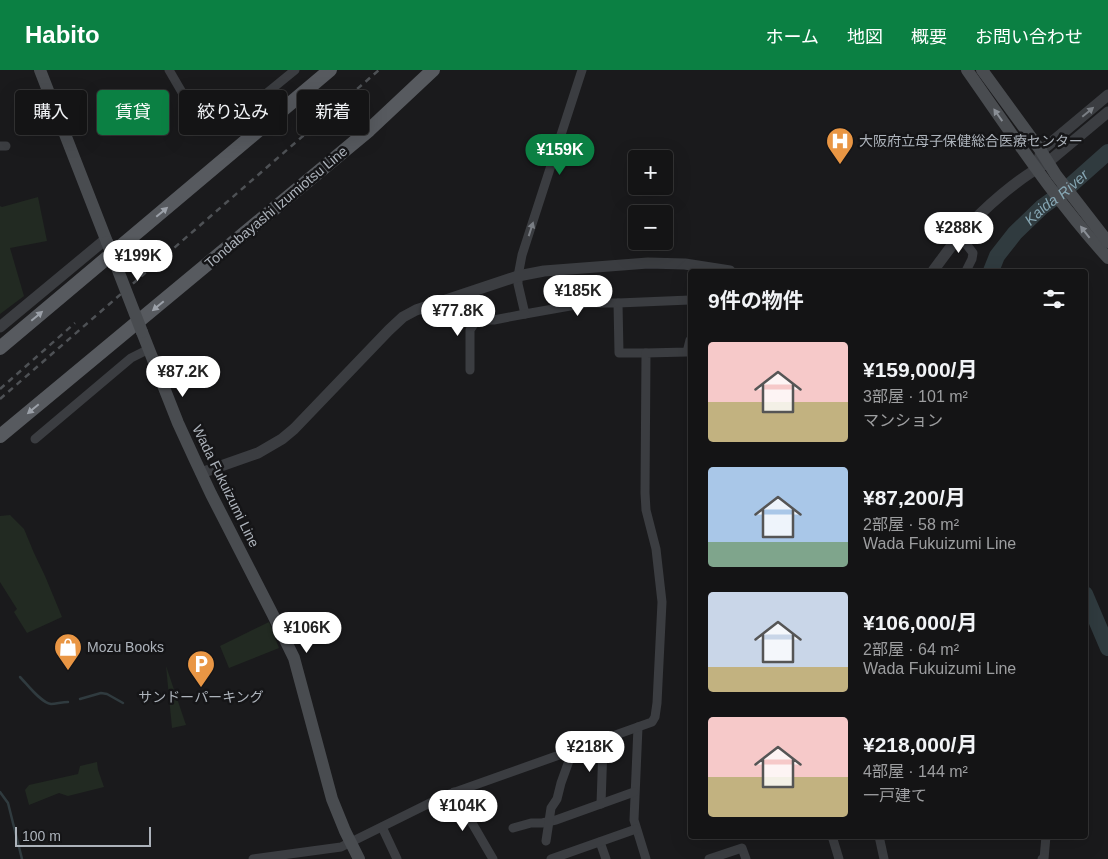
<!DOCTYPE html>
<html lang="ja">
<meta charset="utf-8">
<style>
:root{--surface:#141415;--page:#212122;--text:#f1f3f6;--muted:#9d9ea0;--line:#333334;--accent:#0b8043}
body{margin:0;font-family:Helvetica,"Noto Sans JP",sans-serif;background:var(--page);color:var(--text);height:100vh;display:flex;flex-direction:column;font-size:19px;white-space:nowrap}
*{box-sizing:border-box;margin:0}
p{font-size:16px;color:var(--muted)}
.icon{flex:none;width:28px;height:28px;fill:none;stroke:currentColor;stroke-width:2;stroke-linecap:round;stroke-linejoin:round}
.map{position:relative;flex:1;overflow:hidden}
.drawer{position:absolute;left:688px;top:199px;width:400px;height:570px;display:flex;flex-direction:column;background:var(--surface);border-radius:5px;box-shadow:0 5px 20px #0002,0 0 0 1px var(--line)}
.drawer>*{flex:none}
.banner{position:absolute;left:15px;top:20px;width:475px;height:45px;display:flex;gap:10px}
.fabs{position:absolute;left:628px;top:80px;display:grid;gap:10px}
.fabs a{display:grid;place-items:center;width:45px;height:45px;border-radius:5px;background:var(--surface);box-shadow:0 5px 20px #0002,0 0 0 1px var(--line);font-size:25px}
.scale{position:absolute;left:15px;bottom:12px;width:136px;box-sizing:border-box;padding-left:5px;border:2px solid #adb3bb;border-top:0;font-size:14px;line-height:18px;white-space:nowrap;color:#adb3bb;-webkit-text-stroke:4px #151517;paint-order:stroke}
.price{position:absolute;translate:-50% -42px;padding:0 11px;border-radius:18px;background:#fff;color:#222;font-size:16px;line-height:32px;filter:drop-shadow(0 1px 2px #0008)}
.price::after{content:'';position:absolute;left:50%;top:30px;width:15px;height:11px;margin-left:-8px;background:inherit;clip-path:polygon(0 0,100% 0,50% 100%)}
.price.current{background:var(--accent);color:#fff}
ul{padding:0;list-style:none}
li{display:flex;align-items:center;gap:15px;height:125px;padding:0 20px}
li span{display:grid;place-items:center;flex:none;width:140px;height:100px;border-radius:5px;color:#555}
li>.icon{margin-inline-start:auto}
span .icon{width:60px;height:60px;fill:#fffc;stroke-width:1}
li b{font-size:21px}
h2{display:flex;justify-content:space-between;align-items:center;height:60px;padding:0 20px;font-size:21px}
.pill{padding:0 18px;border-radius:5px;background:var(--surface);box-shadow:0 5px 20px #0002,0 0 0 1px var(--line);font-size:18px;line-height:45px}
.pill.current{background:var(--accent);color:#fff}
header{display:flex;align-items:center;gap:30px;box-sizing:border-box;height:70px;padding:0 25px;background:var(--accent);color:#fff}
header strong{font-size:24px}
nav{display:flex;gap:28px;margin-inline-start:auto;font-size:18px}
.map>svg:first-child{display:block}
.green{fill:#222a22}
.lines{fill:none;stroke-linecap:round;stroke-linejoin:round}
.stream{stroke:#303b3f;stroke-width:2.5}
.river{stroke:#303b3f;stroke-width:16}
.minor{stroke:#3b3d41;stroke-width:9}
.tertiary{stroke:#3b3d41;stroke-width:11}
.secondary{stroke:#494c50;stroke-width:12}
.primary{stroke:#575a5f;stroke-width:14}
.rail{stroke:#4e5155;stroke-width:2.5;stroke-dasharray:6 5;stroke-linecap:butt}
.secondary-bridge{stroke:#494c50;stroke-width:12}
.oneway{fill:#7a7e84}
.oneway2{fill:#8a8f96}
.oneway3{fill:#9ca1a9}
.labels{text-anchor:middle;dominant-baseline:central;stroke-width:5;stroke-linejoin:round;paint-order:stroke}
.poi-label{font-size:14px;fill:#adb3bb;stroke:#151517;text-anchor:start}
.street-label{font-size:14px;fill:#adb3bb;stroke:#151517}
.water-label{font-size:15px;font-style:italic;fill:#86a6b3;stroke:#151517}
</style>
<header>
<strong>Habito</strong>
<nav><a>ホーム</a><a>地図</a><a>概要</a><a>お問い合わせ</a></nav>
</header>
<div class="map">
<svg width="1108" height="789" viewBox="0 0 1108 789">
<rect width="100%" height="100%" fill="#1a1a1c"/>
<!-- green -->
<g class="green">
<polygon points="38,127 47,171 10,178 24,226 0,244 0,136 2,137"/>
<polygon points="10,445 24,459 34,483 45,506 62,547 27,563 14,542 17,539 0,512 0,446"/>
<polygon points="269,552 279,578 229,598 220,576"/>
<polygon points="166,596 186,655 172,658"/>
<polygon points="97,692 98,700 104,717 68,726 59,723 29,735 25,720 29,715 78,704 80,696"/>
</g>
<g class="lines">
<!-- stream -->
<g class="stream">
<path d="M20,607c7,7 21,26 31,27 5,0 11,-2 17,-2"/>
<polyline points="80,629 101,623 107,624 123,633"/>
<polyline points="0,722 8,733 22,789"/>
</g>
<!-- river -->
<g class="river">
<path id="s1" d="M991,201l6,-15 18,-23 27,-26 21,-15 45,-40"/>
<polyline points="1085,524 1108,578"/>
</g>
<!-- minor -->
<g class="minor">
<polyline points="169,0 201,55 212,59 224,58 295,0"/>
<polyline points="582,0 522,185 518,206 518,214 525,244 587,233 618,233 619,283 646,283"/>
<polyline points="0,76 6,76"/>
<polyline points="960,166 973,183 972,189 966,201"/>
<polyline points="618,233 690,230"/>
<polyline points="470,300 470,260 474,254 480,250 494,250 525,244"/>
<polyline points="35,369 131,288 149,279"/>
<polyline points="638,657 634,750 646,789"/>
<polyline points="454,722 493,789"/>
<polyline points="601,734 603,676 602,670"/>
<polyline points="382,757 397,789"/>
<polyline points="513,758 531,753 542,753 556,750 634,722"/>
<polyline points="832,766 839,789"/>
<polyline points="879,766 884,789"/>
<polyline points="546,771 551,738 557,729 561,713 570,688 570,681"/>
<polyline points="600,772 606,789"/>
<polyline points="253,789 341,777 444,726 652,652 655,647 657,633 662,532 656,479 646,440 645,423 646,283 687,282 690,270"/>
<polyline points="551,789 636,759"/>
<polyline points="709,789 742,778 746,789"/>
<polyline points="1042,789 1044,789 1046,766"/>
</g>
<!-- tertiary -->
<g class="tertiary">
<polyline points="1039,90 1041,81 1108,25"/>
<path d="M933,201c9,-12 18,-25 28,-37 23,-26 56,-55 86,-71l61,-51"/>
<polyline points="0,257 106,169"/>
<polyline points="201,403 258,383 282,369 294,359 389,260 403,247 416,240 518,206 544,201 648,193 685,194 730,201"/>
</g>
<!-- secondary -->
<g class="secondary">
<polyline points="40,0 107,172"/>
<path d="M967,0c45,64 88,130 141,188"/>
<polyline points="982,0 1041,81 1056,105 1108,172"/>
<polyline points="142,262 178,353 195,390 211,424 273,545 294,588 332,729 345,761 359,789"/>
</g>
<!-- primary -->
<g class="primary">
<polyline points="0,278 330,0"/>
<polyline points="0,366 369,60 433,0"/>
</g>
<!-- rail -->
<g class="rail">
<polyline points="0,319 75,253"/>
<polyline points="0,329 379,0"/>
</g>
<!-- secondary-bridge -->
<polyline class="secondary-bridge" points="107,172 142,262"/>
</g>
<!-- one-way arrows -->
<defs><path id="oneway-solid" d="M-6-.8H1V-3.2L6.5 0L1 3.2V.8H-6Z" transform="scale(1.25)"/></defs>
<g class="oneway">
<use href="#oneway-solid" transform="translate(1088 42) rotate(-40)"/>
<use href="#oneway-solid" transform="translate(531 159) rotate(-72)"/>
</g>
<g class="oneway2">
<use href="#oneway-solid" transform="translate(998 45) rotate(-125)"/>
<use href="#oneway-solid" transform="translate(1085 162) rotate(-128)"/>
</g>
<g class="oneway3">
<use href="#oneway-solid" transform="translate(162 142) rotate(-40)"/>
<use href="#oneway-solid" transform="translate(158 236) rotate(140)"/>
<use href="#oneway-solid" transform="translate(37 246) rotate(-40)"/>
<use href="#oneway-solid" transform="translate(33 339) rotate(140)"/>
</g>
<!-- icons -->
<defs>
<g id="hospital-pin" transform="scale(1.4375)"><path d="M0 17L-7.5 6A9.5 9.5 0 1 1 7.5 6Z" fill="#e99644" stroke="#151517"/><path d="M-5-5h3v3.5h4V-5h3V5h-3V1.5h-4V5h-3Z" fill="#fff"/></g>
<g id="shop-pin" transform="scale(1.4375)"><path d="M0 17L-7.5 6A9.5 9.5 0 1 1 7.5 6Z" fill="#e99644" stroke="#151517"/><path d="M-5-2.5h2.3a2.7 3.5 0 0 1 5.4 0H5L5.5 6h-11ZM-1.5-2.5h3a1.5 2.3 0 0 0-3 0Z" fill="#fff"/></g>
<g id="parking-pin" transform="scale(1.4375)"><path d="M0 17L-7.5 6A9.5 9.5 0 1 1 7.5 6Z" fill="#e99644" stroke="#151517"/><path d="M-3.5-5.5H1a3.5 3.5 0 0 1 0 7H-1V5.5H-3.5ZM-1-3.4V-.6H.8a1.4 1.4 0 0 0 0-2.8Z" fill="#fff"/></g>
</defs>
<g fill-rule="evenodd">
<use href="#hospital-pin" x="840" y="71"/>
<use href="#shop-pin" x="68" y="577"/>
<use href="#parking-pin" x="201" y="594"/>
</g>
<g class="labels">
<!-- poi labels -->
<g class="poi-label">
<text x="859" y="71">大阪府立母子保健総合医療センター</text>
<text x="87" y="577">Mozu Books</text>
<text x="201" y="627" text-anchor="middle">サンドーパーキング</text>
</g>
<!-- street labels -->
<g class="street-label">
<text transform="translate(276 137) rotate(-40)">Tondabayashi Izumiotsu Line</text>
<text transform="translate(226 416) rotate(64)">Wada Fukuizumi Line</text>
</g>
<!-- water labels -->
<g class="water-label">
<text stroke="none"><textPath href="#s1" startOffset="100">Kaida River</textPath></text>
</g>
</g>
</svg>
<div class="fabs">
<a>+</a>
<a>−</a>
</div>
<div class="scale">100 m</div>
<b class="price current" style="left:560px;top:106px">¥159K</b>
<b class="price" style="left:959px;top:184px">¥288K</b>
<b class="price" style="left:138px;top:212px">¥199K</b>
<b class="price" style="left:578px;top:247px">¥185K</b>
<b class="price" style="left:458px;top:267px">¥77.8K</b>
<b class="price" style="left:183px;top:328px">¥87.2K</b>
<b class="price" style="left:307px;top:584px">¥106K</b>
<b class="price" style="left:590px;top:703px">¥218K</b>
<b class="price" style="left:463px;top:762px">¥104K</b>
<div class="banner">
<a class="pill">購入</a>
<a class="pill current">賃貸</a>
<a class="pill">絞り込み</a>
<a class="pill">新着</a>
</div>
<section class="drawer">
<h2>9件の物件<svg class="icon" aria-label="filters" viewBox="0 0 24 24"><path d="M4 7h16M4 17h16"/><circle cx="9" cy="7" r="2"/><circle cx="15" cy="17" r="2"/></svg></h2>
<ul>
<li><span style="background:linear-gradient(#f6c9c9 60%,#c2b280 0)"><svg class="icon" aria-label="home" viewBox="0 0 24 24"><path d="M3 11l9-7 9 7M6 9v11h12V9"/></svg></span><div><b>¥159,000/月</b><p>3部屋 · 101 m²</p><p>マンション</p></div></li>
<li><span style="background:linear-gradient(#a9c7e8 75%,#7fa58c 0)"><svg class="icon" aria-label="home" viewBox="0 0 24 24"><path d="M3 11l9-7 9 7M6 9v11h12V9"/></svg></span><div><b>¥87,200/月</b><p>2部屋 · 58 m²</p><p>Wada Fukuizumi Line</p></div></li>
<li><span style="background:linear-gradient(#c9d6e8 75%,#c2b280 0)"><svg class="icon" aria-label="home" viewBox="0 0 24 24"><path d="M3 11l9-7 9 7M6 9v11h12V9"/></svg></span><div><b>¥106,000/月</b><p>2部屋 · 64 m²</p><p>Wada Fukuizumi Line</p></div></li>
<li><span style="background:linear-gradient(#f6c9c9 60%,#c2b280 0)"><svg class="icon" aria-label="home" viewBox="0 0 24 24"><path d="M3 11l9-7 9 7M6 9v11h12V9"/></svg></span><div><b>¥218,000/月</b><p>4部屋 · 144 m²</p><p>一戸建て</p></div></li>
</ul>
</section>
</div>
